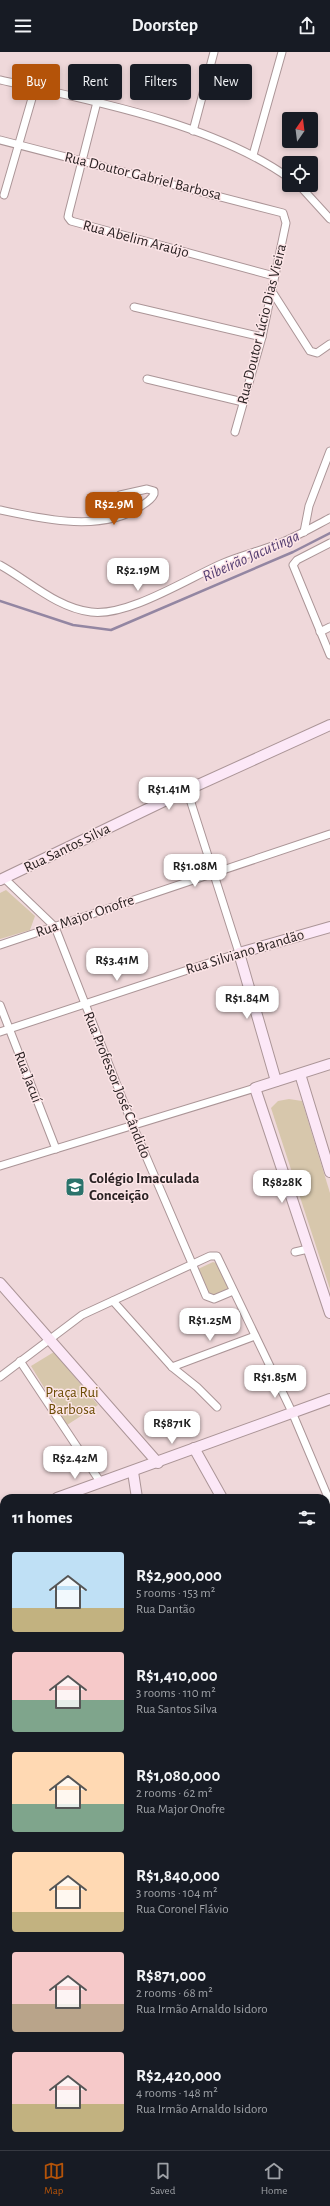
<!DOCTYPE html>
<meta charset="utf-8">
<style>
:root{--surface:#171b24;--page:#242831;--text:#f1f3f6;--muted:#9ea1a6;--line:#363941;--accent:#b45309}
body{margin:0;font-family:"Alegreya Sans",sans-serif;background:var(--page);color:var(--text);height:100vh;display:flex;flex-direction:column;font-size:15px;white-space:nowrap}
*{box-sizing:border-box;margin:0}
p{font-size:13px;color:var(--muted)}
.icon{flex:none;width:22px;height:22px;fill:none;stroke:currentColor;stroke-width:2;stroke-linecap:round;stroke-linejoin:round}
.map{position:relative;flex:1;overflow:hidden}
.details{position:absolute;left:0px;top:1442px;width:330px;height:656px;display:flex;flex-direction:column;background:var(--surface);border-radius:12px 12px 0 0;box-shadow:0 2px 6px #0003}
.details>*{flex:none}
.banner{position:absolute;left:12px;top:12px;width:306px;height:36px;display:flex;gap:8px}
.needle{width:26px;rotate:14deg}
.controls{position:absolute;left:282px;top:60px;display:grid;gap:8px}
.controls a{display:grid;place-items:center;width:36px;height:36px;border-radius:4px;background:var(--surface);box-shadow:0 2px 6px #0003;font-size:20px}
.price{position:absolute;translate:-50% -34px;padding:0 9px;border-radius:8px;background:#fff;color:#222;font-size:13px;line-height:26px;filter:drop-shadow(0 1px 2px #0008)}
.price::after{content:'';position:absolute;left:50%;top:24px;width:12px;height:9px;margin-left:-6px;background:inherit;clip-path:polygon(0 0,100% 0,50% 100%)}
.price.current{background:var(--accent);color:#fff}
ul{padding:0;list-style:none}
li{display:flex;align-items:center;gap:12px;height:100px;padding:0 12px}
li span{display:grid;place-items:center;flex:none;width:112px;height:80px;border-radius:4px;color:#555}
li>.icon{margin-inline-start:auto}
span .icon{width:48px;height:48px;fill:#fffc;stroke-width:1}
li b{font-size:17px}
h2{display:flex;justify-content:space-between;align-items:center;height:48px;padding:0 12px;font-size:17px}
.chip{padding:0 14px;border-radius:4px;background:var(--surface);box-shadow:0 2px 6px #0003;font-size:14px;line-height:36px}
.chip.current{background:var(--accent);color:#fff}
header{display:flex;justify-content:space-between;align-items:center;height:52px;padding:0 12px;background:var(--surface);font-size:18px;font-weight:600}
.dock{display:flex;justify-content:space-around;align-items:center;height:56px;border-top:1px solid var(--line);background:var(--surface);font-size:11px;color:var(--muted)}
.dock a{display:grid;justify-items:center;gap:2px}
.dock .current{color:var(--accent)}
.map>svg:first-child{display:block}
.green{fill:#d7c7ac}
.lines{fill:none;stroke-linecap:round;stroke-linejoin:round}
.stream{stroke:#9386a2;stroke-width:2.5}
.street-casing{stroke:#ab9597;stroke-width:9}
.secondary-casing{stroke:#ab9597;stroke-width:12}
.street{stroke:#fff;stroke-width:7}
.secondary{stroke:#fce8f7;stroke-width:10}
.labels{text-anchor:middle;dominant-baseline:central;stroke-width:3;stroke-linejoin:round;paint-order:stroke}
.street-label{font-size:15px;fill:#2a2223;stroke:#fce5e7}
.poi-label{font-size:15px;font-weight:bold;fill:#2a2223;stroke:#fce5e7;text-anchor:start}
.park-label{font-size:15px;fill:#6c4d06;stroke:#fce5e7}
.water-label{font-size:16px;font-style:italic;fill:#533d71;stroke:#fce5e7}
</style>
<header><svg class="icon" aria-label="menu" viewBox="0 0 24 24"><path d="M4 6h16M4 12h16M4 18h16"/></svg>Doorstep<svg class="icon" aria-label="share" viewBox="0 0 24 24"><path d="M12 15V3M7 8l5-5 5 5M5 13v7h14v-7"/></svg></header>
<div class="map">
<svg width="330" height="2098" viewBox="0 0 330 2098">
<rect width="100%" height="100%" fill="#efd8da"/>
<!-- green -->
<g class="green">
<polygon points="6,838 35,864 30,878 0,887 0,841"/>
<polygon points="289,1047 302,1049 330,1141 330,1237 271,1056 278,1049"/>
<polygon points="213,1210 219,1212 230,1237 215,1243 209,1242 198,1217"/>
<polygon points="54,1300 98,1353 67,1373 31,1314"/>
</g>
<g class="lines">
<!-- stream -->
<polyline class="stream" points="0,549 73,573 111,578 293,500 330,481"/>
<!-- street casing -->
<g class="street-casing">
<g id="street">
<path d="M0,28c90,20 214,44 289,98"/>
<polyline points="97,50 69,160 68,165 71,169 274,224"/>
<polyline points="193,79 214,0"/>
<polyline points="0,88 283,161 286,171 262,285 235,380"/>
<polyline points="253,103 282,0"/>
<polyline points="299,133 330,167"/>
<polyline points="4,143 35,36"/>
<polyline points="271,238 310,299 317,301 330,292"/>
<polyline points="134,255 262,285"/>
<polyline points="147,327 243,350"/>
<path d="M0,458c42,9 103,23 141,-4 5,-3 11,-7 13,-12v-3l-7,-2 -27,6"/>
<polyline points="304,480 309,454 330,399"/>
<polyline points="330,491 297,508 293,513 330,603"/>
<path d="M0,513c29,16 57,43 91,47 36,5 96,-33 130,-48 18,-8 39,-13 57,-20 18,-7 35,-17 52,-26"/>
<polyline points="320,580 330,575"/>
<polyline points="4,826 55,875 133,1074 206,1244 214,1247 233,1239"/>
<polyline points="0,893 330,782"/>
<polyline points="0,953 56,1097"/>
<polyline points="0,980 239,901 187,738"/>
<polyline points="0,1114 255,1036"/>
<polyline points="295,1200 308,1197"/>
<polyline points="113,1249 172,1315 197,1335 217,1355"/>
<polyline points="20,1309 101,1431"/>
<polyline points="172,1315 255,1284"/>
<polyline points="0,1325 82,1263 210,1204 217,1204 292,1360 330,1450"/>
<polyline points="326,1580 330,1579"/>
<polyline points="0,1684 4,1682"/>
<polyline points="326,1796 330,1795"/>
<polyline points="326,1873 330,1872"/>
<polyline points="326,1966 330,1966"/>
<polyline points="0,2035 4,2035"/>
<polyline points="326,2046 330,2046"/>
<polyline points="0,2091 4,2090"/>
<polyline points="230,2094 232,2098"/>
<polyline points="151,2098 151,2094"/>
</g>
</g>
<!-- secondary casing -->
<g class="secondary-casing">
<g id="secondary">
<polyline points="0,828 187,738 330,673"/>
<polyline points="330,1012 255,1036 330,1261"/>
<polyline points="300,1022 330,1120"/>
<polyline points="276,1029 239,901 330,875"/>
<polyline points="0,1231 158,1411"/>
<polyline points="194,1396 222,1446"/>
<polyline points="133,1420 137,1446"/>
<polyline points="57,1446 330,1347"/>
<polyline points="0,1465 4,1464"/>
<polyline points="326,1476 330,1475"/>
<polyline points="0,1580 4,1579"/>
<polyline points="326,1632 330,1638"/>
<polyline points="326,1694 330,1693"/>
<polyline points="0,1754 4,1753"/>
<polyline points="0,1861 4,1862"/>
<polyline points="73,2094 73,2098"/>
<polyline points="8,2098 9,2094"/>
</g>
</g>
<!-- street -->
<use href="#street" class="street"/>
<!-- secondary -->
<use href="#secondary" class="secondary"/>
</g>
<!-- icons -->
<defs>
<g id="school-square" transform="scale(1)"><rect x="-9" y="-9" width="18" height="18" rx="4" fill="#2b736b" stroke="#fce5e7"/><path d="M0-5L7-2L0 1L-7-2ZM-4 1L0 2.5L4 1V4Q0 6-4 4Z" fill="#fff"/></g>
</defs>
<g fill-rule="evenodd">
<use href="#school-square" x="75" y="1135"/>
</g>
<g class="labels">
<!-- street labels -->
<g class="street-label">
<text transform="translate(143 124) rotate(14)">Rua Doutor Gabriel Barbosa</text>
<text transform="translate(136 187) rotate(15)">Rua Abelim Araújo</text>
<text transform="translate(262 272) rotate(-76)">Rua Doutor Lúcio Dias Vieira</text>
<text transform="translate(67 796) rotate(-26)">Rua Santos Silva</text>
<text transform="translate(85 864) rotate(-19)">Rua Major Onofre</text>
<text transform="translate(245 900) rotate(-17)">Rua Silviano Brandão</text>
<text transform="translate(28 1025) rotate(69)">Rua Jacuí</text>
<text transform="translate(117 1033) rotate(68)">Rua Professor José Cândido</text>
</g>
<!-- poi labels -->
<g class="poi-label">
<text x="89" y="1126">Colégio Imaculada<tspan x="89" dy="17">Conceição</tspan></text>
</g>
<!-- park labels -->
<g class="park-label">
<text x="72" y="1340">Praça Rui<tspan x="72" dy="17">Barbosa</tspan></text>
</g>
<!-- water labels -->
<g class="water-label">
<text transform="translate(251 504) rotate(-24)">Ribeirão Jacutinga</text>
</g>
</g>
</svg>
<div class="controls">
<a><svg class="needle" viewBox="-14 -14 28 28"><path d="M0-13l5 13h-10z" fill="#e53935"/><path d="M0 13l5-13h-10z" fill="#9ea1a6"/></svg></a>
<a><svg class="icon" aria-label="locate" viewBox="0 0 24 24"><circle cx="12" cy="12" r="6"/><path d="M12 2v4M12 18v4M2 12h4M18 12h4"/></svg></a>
</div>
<b class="price current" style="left:114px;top:474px">R$2.9M</b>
<b class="price" style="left:138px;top:540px">R$2.19M</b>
<b class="price" style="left:169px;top:759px">R$1.41M</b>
<b class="price" style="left:195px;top:836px">R$1.08M</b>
<b class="price" style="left:117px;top:930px">R$3.41M</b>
<b class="price" style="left:247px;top:968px">R$1.84M</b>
<b class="price" style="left:282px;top:1152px">R$828K</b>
<b class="price" style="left:210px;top:1290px">R$1.25M</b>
<b class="price" style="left:275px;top:1347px">R$1.85M</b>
<b class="price" style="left:172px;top:1393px">R$871K</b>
<b class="price" style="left:75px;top:1428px">R$2.42M</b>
<div class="banner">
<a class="chip current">Buy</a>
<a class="chip">Rent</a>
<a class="chip">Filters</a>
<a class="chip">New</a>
</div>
<section class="details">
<h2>11 homes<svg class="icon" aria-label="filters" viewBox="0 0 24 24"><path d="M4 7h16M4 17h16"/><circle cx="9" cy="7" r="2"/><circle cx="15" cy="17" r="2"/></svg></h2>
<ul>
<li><span style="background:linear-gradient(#bfe0f5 70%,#c2b280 0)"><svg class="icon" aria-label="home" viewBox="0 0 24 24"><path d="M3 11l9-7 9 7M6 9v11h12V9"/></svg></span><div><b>R$2,900,000</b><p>5 rooms · 153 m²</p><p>Rua Dantão</p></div></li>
<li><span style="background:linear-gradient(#f6c9c9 60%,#7fa58c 0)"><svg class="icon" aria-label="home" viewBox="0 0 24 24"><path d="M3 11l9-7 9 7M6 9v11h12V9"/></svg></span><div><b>R$1,410,000</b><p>3 rooms · 110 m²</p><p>Rua Santos Silva</p></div></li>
<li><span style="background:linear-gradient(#ffd9b3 65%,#7fa58c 0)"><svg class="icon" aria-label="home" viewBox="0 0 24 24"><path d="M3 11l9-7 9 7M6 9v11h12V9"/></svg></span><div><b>R$1,080,000</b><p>2 rooms · 62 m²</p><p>Rua Major Onofre</p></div></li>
<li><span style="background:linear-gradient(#ffd9b3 75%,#c2b280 0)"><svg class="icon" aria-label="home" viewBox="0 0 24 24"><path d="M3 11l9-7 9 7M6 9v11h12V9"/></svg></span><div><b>R$1,840,000</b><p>3 rooms · 104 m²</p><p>Rua Coronel Flávio</p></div></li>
<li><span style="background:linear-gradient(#f6c9c9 65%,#b9a48a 0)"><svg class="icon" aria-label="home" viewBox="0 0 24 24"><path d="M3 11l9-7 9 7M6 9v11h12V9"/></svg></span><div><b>R$871,000</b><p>2 rooms · 68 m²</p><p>Rua Irmão Arnaldo Isidoro</p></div></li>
<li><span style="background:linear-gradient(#f6c9c9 65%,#c2b280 0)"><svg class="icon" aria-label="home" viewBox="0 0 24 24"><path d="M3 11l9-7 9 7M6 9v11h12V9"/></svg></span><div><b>R$2,420,000</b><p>4 rooms · 148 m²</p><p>Rua Irmão Arnaldo Isidoro</p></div></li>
</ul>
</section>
</div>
<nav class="dock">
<a class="current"><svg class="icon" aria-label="map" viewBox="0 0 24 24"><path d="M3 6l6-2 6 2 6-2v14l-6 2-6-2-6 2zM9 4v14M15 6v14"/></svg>Map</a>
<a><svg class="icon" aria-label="saved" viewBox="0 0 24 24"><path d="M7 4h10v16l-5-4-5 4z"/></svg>Saved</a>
<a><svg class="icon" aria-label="home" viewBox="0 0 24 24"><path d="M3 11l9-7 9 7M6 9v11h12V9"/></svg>Home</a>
</nav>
